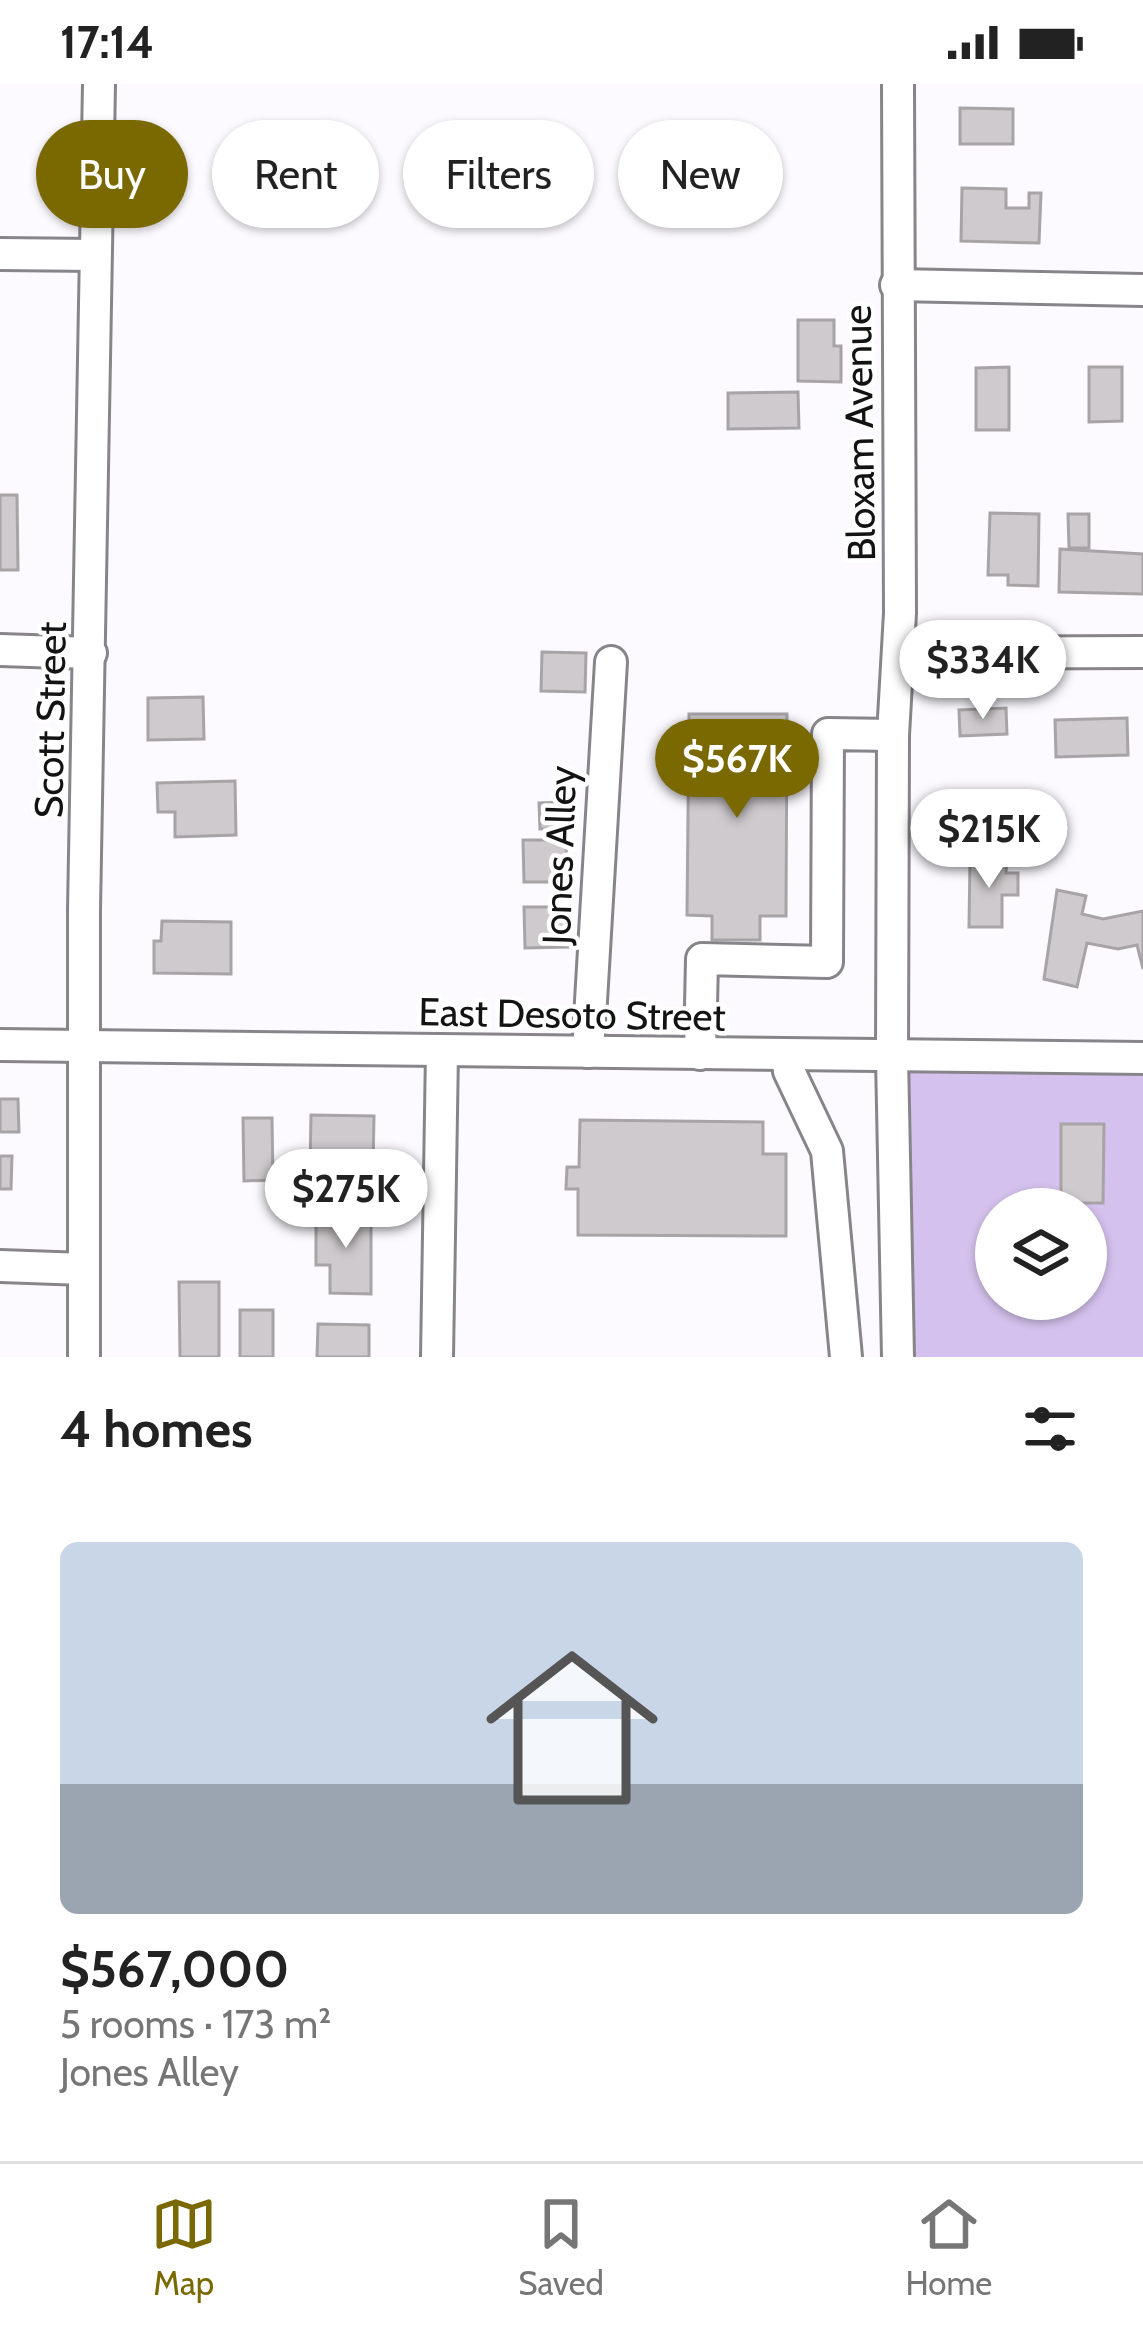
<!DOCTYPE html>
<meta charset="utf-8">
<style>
:root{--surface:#fff;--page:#f6f6f6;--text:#222;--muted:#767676;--line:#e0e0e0;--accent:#7a6900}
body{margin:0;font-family:Cabin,sans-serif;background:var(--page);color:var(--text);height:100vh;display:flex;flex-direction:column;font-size:45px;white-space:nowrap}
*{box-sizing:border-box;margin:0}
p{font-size:39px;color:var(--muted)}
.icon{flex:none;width:66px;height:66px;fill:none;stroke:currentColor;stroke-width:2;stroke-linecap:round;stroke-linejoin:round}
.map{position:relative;height:1273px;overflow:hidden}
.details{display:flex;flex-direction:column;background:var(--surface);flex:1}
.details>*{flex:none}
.hud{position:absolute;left:36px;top:36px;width:1071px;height:108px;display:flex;gap:24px}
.tools{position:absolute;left:975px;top:1104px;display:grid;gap:24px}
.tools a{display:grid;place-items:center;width:132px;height:132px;border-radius:50%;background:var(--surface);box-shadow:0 3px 9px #0004;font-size:60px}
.price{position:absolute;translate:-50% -102px;padding:0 27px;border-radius:42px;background:#fff;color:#222;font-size:39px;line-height:78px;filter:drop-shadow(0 3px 6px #0008)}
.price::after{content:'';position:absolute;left:50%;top:72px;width:36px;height:27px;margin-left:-18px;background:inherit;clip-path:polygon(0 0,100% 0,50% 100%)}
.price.on{background:var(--accent);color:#fff}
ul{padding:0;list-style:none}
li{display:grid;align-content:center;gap:24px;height:636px;padding:0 60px}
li+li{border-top:3px solid var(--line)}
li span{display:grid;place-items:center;height:372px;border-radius:18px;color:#555}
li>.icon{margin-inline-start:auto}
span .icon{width:216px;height:216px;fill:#fffc;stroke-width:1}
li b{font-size:51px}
h2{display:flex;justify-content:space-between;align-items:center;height:144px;padding:0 60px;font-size:51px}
.tag{padding:0 42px;border-radius:54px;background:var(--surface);box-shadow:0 3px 9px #0004;font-size:42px;line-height:108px}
.tag.on{background:var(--accent);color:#fff}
.status{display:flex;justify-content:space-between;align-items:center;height:84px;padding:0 60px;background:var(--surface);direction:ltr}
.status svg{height:33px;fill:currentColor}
.dock{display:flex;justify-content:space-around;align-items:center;height:168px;border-top:3px solid var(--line);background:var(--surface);font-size:33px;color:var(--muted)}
.dock a{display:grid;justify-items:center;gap:6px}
.dock .on{color:var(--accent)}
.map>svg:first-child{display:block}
.green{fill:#d4c1ed;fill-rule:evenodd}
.building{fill:#cfcacd;stroke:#a7a3a6;stroke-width:3}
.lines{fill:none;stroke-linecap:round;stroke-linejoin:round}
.minor-casing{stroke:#87858a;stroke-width:36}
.minor{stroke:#fff;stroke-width:30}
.labels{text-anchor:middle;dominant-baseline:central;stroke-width:9;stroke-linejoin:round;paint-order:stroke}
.street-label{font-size:39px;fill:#131314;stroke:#fff}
</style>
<div class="status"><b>17:14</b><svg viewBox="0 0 49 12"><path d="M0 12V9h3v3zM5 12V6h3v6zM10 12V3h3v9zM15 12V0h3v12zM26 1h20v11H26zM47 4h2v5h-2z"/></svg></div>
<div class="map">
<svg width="1143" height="1273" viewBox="0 0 1143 1273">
<rect width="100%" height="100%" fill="#fcfaff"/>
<!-- green -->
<path class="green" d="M905,989h238v284h-231zM996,1125h90v90h-90z"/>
<!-- building -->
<g class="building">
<polygon points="960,24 1013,25 1013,60 960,60"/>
<polygon points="962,104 1006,105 1006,124 1029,124 1029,109 1041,109 1039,159 961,157"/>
<polygon points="798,236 834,236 834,262 841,262 841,298 798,297"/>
<polygon points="1009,283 1009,346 976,346 976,284"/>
<polygon points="1089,283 1122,283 1122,337 1089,338"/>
<polygon points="798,308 799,344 728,345 728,309"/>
<polygon points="0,411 17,411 18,486 0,486"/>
<polygon points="990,429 1039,430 1038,502 1008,501 1008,491 988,491"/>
<polygon points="1068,430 1089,430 1089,464 1069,464"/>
<polygon points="1060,465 1143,470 1143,510 1059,508"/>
<polygon points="542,568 586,569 585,608 541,607"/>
<polygon points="203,613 204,655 148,656 148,614"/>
<polygon points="1006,624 1007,650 960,652 959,626"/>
<polygon points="689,630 787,630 786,832 760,832 760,856 712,856 712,832 687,831"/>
<polygon points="1127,634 1128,671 1056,673 1055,636"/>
<polygon points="235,697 236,751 175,753 175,728 158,728 157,699"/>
<polygon points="566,718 567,744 540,745 539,719"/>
<polygon points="523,756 566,756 567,798 524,798"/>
<polygon points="970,774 1007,775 1006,789 1018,789 1018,811 1002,811 1002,843 969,843"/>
<polygon points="1057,806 1086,812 1082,830 1103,835 1143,827 1143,885 1137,861 1118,865 1087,859 1077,903 1044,895"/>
<polygon points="524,823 568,823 569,863 525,864"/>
<polygon points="162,837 231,838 231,890 154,889 154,857 161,857"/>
<polygon points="0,1015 18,1015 19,1048 0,1048"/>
<polygon points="311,1031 374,1032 373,1083 310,1083"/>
<polygon points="243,1034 272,1034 273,1096 244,1097"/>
<polygon points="580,1036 763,1038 763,1070 786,1070 786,1152 578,1151 578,1105 566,1105 567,1083 579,1083"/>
<polygon points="1061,1040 1104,1040 1103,1119 1061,1119"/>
<polygon points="0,1072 12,1072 11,1105 0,1105"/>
<polygon points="316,1129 371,1129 371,1210 330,1209 330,1181 316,1181"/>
<polygon points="179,1198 219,1198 219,1273 180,1273"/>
<rect x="240" y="1226" width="33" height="47"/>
<polygon points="318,1240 369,1241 369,1273 317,1273"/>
</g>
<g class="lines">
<!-- minor casing -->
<g class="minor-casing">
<g id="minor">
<polyline points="0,170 95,171"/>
<polyline points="896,201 1143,206"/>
<polyline points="0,566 91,569"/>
<polyline points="899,569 1143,568"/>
<polyline points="0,961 1143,974"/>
<polyline points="588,968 611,578"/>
<polyline points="700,970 702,875 827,878 828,650 893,651"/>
<polyline points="787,971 789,987 827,1067 846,1273"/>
<polyline points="0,1182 84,1185"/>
<polyline points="84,1273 84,826 99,0"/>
<polyline points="437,1273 442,968"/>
<polyline points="898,1273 892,973 893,651 900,529 898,0"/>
</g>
</g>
<!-- minor -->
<use href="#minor" class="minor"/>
</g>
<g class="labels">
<!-- street labels -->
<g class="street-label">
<text transform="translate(859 349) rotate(-91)">Bloxam Avenue</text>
<text transform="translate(50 636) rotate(-89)">Scott Street</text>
<text transform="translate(559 771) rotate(-88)">Jones Alley</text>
<text transform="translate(572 930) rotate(1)">East Desoto Street</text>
</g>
</g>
</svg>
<div class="tools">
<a><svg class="icon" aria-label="layers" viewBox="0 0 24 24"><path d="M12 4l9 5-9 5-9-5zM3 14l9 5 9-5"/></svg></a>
</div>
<b class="price" style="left:983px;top:638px">$334K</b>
<b class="price on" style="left:737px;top:737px">$567K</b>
<b class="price" style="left:989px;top:807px">$215K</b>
<b class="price" style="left:346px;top:1167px">$275K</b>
<div class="hud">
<a class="tag on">Buy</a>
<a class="tag">Rent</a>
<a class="tag">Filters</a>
<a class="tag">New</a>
</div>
</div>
<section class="details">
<h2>4 homes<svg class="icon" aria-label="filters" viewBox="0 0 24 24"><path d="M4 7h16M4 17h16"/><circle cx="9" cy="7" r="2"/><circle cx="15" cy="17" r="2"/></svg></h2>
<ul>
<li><span style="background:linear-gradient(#c9d6e8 65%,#9aa5b1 0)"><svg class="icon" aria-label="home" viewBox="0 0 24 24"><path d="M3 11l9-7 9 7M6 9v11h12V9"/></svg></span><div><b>$567,000</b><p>5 rooms · 173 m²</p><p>Jones Alley</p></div></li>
</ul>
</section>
<nav class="dock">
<a class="on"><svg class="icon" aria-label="map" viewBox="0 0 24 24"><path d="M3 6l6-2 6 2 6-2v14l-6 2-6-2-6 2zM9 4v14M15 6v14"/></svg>Map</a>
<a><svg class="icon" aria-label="saved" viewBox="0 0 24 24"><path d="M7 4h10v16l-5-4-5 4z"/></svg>Saved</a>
<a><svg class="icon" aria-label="home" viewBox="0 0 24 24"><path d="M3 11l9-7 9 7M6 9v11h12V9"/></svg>Home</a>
</nav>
